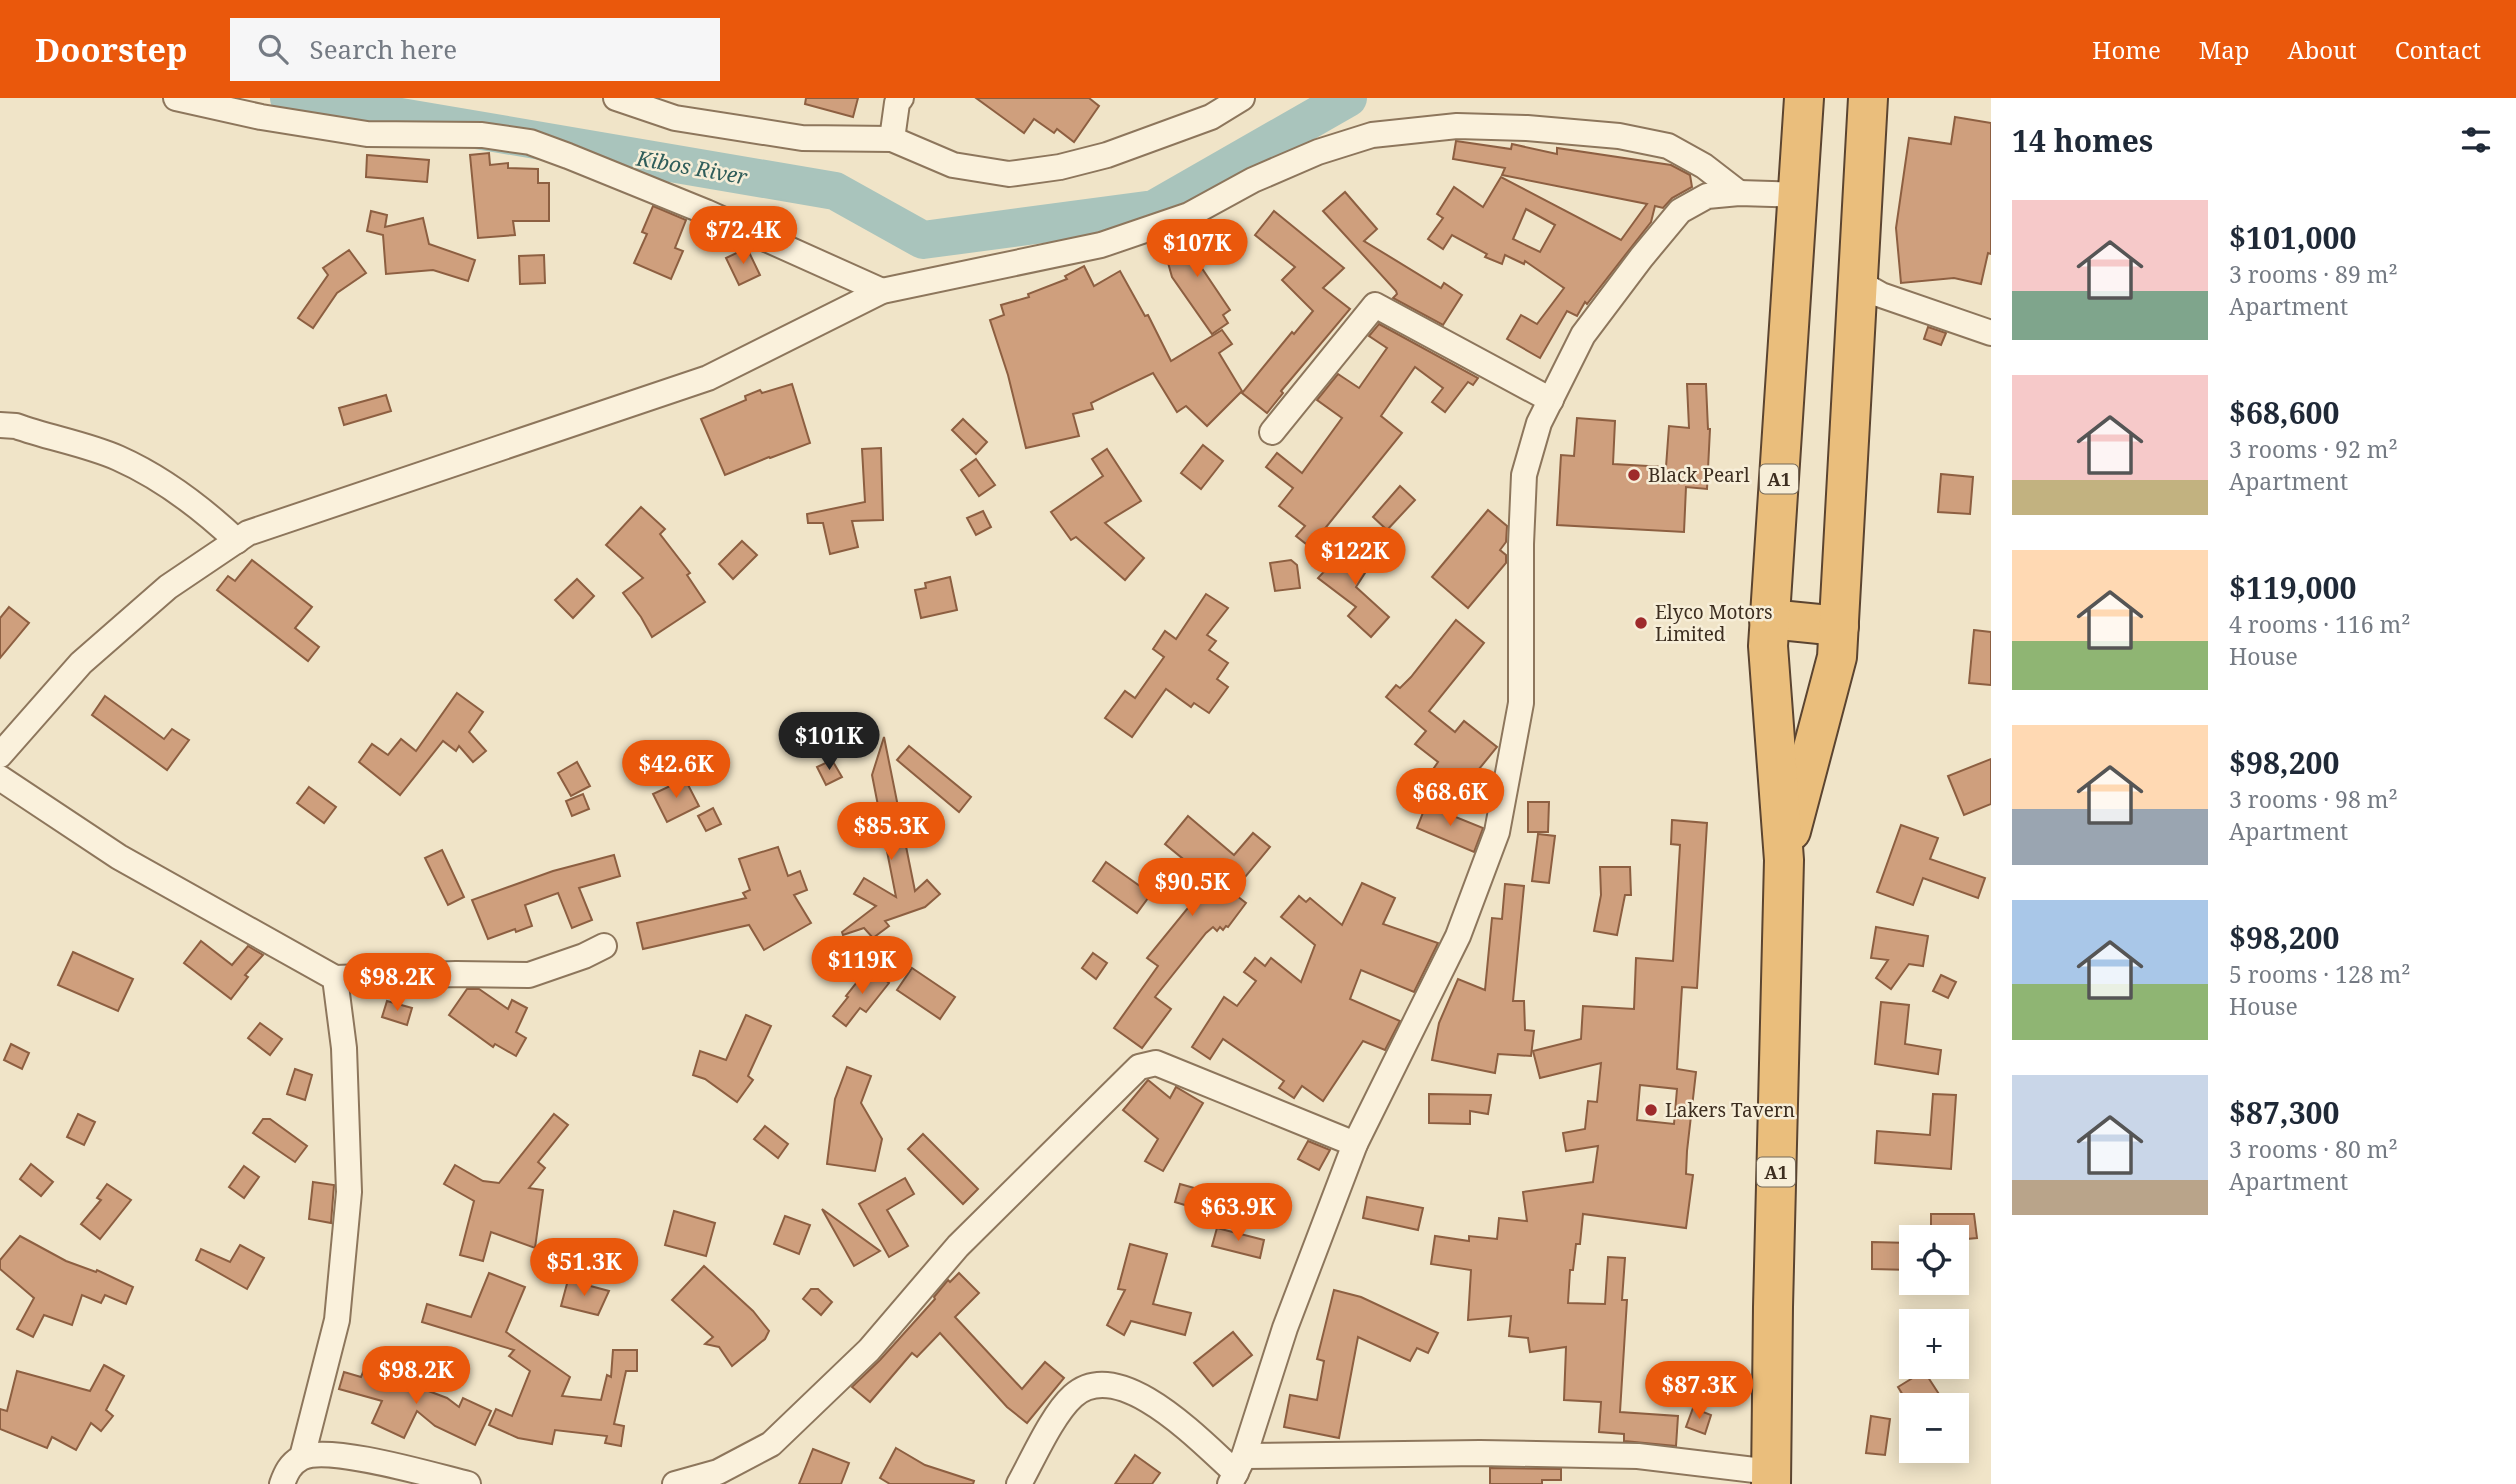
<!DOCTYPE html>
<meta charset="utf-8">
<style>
:root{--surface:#fff;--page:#f6f6f7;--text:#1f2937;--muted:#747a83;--accent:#ea580c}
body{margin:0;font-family:"Noto Serif",serif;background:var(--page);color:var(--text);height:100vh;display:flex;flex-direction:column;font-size:26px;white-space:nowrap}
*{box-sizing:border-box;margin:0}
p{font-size:23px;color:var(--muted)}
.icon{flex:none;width:38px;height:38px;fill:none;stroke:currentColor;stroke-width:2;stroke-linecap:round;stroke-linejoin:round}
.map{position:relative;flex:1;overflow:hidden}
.sheet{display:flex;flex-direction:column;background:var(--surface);width:525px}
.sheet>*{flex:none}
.tools{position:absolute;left:1899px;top:1127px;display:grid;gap:14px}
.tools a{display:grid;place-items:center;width:70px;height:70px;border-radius:0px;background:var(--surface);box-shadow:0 4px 18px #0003;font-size:35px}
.price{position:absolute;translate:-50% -60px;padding:0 16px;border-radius:24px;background:var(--accent);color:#fff;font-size:23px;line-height:46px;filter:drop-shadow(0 2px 4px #0008)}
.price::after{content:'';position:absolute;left:50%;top:42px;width:21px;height:16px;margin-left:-10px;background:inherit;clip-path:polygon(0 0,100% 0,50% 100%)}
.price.current{background:#222;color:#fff}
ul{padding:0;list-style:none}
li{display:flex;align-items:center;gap:21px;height:175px;padding:0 21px}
li span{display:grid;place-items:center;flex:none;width:196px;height:140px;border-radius:0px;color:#555}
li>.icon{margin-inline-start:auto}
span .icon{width:84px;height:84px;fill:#fffc;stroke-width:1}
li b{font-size:30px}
h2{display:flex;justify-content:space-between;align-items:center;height:84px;padding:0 21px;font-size:30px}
header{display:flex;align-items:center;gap:42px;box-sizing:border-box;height:98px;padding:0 35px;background:var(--accent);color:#fff}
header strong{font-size:33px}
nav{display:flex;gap:38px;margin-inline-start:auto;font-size:24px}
.search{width:490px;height:63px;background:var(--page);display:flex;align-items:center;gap:18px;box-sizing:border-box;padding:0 24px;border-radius:0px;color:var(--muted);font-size:26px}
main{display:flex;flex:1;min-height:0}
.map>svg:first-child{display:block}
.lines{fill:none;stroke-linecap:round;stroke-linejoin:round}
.river{stroke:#a9c4bc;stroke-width:38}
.building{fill:#cf9f7d;stroke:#8d5f41;stroke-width:2;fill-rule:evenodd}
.minor-casing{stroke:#8d765c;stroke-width:28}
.trunk-casing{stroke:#5b4430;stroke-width:42}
.minor{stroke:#faf1dc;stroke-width:24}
.trunk{stroke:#eabe7c;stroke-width:38}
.poi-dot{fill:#9e2a2b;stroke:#f7eed8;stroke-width:2.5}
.labels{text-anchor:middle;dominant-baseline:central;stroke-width:5;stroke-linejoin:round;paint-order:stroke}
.shield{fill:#f7eed8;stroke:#756857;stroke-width:2}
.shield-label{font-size:18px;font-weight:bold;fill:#3d2e20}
.poi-label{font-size:19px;fill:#3d2e20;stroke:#f7eed8;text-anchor:start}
.water-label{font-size:21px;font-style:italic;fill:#2f5d5a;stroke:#f7eed8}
</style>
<header>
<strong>Doorstep</strong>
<div class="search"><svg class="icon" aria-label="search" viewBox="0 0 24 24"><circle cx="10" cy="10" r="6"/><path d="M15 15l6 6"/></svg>Search here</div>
<nav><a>Home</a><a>Map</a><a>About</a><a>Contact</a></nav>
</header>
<main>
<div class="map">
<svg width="1991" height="1386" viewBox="0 0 1991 1386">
<rect width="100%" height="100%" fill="#f0e4c8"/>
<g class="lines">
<!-- river -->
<polyline class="river" points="289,0 835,93 923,142 1154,111 1348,0"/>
</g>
<!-- building -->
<g class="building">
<polygon points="806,0 858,0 853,19 805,6"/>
<polygon points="976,0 1089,0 1099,8 1074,44 1057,31 1054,35 1034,21 1024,35"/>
<polygon points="1955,19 1991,25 1991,156 1988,155 1981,186 1954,180 1901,185 1896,130 1909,40 1951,46"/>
<path d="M1456,43l55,8 1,-5 45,10v-6l114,17 19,10 2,12 -20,11 -9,10 -8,-2 -4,16 -64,82 -2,-2 -8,14 -10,-5 -27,47 -33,-19 14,-24 16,9 27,-36 -39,-27 -1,3 -19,-9 -3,9 -17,-7 2,-3 -35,-19 -9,14 -15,-10 15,-21 -6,-4 17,-27 29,20 18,-30 120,63 26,-36 -145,-29 3,-7 -52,-9zM1526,111l29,16 -15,27 -27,-13z"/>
<polygon points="489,55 490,67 508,65 508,70 538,71 538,85 549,85 549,123 513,123 515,137 478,140 470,57"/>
<polygon points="367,57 429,62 427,84 366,79"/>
<polygon points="1345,94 1377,131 1364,143 1441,190 1444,185 1462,197 1443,227 1393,200 1397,196 1396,193 1323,113"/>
<polygon points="653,108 686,122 675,150 683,153 671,181 634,165 647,136 642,134"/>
<polygon points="371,113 387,117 385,129 423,120 429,146 475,162 468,183 433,172 386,176 383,137 367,133"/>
<polygon points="1274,113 1344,170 1323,190 1350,211 1281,293 1283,295 1267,315 1242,295 1292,234 1294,236 1313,213 1282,182 1295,169 1255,137"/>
<polygon points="1205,125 1211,148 1191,154 1230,212 1223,217 1228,225 1212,236 1172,179 1165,154 1183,149 1180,136"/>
<polygon points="747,150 760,177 739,187 726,160"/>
<polygon points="349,152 366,175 337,195 313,230 298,220 328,177 323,170"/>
<polygon points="544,157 545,185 520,186 519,158"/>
<polygon points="1084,168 1094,188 1120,173 1145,218 1148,217 1171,263 1222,232 1232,246 1219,255 1242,293 1207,328 1186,308 1177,314 1153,275 1091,305 1093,311 1073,316 1079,338 1026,350 1008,277 990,222 1004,217 1001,207 1029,199 1028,196 1067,181 1065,178"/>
<polygon points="1379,226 1478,280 1473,287 1468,284 1445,314 1432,304 1443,290 1415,269 1381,318 1402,335 1310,449 1296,438 1305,428 1279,408 1293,390 1266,369 1277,355 1302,375 1342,320 1317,302 1338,276 1359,290 1387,250 1369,238"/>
<polygon points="1928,229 1946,235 1941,247 1924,241"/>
<polygon points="792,286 810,345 770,360 769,359 725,377 701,321 746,302 745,298 760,292 762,295"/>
<polygon points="1687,286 1706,286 1708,331 1710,331 1707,391 1686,389 1684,434 1557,427 1561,357 1574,358 1577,320 1615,323 1613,366 1666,369 1669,328 1689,330"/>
<polygon points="386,297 391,313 344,327 339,310"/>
<polygon points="963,321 987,344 976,356 952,332"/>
<polygon points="1203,347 1223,363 1201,391 1181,375"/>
<polygon points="881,350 883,422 852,423 858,449 830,456 823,425 808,425 807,416 865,404 862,351"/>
<polygon points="1107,351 1141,403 1105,425 1144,460 1125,482 1076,439 1071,442 1051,414 1103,378 1092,361"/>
<polygon points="976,361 995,387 979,398 961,372"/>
<polygon points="1941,376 1973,379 1970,416 1938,414"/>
<polygon points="1400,388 1415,402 1387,432 1373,419"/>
<polygon points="641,409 665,431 660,436 690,475 687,477 705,504 652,539 641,519 623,495 643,480 606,447"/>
<polygon points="1488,412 1507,428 1506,444 1500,452 1506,457 1506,465 1468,510 1432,479"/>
<polygon points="983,413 991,429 976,437 967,420"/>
<polygon points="742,443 757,457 733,481 719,466"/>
<polygon points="1364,443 1378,453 1365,470 1367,472 1356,489 1389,519 1371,539 1348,518 1356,509 1318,480 1342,454 1351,460"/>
<polygon points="252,462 312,509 295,530 319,549 308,563 217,492 228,478 235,483"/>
<polygon points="1291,462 1297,467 1300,490 1275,493 1270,465"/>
<polygon points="950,479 957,512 921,520 915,492 926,490 925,485"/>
<polygon points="577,481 594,498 573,520 555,502"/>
<polygon points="1206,496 1228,510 1207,537 1216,543 1209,552 1228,565 1217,581 1228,589 1209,615 1194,605 1191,609 1166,591 1132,639 1105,620 1125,593 1135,600 1164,559 1153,551 1165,533 1176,541"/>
<polygon points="9,509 29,525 0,560 0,520"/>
<polygon points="1456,522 1484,545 1429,613 1455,634 1464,623 1497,649 1470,682 1462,676 1458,681 1454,677 1433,708 1416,696 1438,664 1415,646 1426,633 1386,599 1396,587 1400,590 1411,579"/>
<polygon points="1974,532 1991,534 1991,587 1969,585"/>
<polygon points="457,595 483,614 469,634 486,653 473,664 459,648 456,653 443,643 400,697 359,664 372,646 388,657 401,641 416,653"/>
<polygon points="105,598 164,641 172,631 189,642 167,672 92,617"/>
<polygon points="884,639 915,793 927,782 940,796 925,809 885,823 889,828 873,840 864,830 843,837 842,834 876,808 854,796 864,780 896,799 872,677"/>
<polygon points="909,648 971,699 959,714 897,662"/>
<polygon points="1991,661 1991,706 1964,717 1948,678"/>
<polygon points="832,662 842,679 826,687 817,669"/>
<polygon points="577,664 590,688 571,698 558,675"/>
<polygon points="685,681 699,708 667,724 653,696"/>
<polygon points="309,689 336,709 324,725 297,705"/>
<polygon points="583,696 589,711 572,718 566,703"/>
<polygon points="1528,704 1549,704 1548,734 1528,734"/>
<polygon points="1426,707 1483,730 1474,754 1417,730"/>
<polygon points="713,710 721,726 706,733 698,718"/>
<polygon points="1188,718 1234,757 1253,735 1270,749 1235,791 1240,795 1237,798 1246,805 1228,829 1226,828 1223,832 1220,829 1217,833 1213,829 1206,835 1155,899 1171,911 1142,950 1114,930 1158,868 1147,860 1210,783 1165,746"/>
<path d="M1672,722l35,3 -10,165 -15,-1 -5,82 19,3 -9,79 -1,23 7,1 -7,53 -103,-14 -3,30h-4l-3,26h-3l-2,33 37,1 3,-47 17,1 -3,42h5l-7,112 58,4 -2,30 -52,-5v-7l-25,-2 2,-30 -37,-2 2,-53 -36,5 -2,-14 -19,-2 2,-20 -43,4 3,-50 -40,-6 4,-28 34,5v-5l28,3 2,-21 28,3 -4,-29 70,-10 5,-36 -32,5 -3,-18 22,-4 3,-28 9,1 4,-39 -61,15 -7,-27 48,-12 2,-33 51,3 2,-51 37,3 7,-116 -9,-1zM1640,987l37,4 -3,35 -37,-4z"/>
<polygon points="1901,727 1938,740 1930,761 1985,780 1978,800 1923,780 1913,807 1877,794"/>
<polygon points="1538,736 1555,738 1549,785 1532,783"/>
<polygon points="778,749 788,778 800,773 807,792 794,797 811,825 764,852 749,827 643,851 637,825 746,800 743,795 750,792 739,761"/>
<polygon points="442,752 464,799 448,807 425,760"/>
<polygon points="614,757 620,778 579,790 592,822 572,830 558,795 525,807 532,828 516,834 515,831 488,841 472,802 553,773"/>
<polygon points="1106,764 1151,796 1137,815 1093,783"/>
<polygon points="1600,769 1630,769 1631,797 1625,797 1617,837 1594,833 1601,797"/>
<polygon points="1362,785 1395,800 1383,826 1438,845 1414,894 1361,872 1350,901 1400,923 1385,952 1363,943 1323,1003 1302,988 1294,1000 1279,990 1284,983 1223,941 1210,961 1192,949 1224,899 1237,908 1256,883 1244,874 1255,860 1265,868 1271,860 1301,884 1315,847 1281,819 1299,798 1306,804 1310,800 1342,827"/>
<polygon points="1505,786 1524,788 1513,903 1524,903 1525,932 1534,933 1531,958 1498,956 1495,975 1432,962 1439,925 1458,881 1485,892 1492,820 1502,821"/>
<polygon points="1876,829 1928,838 1923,868 1909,866 1891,891 1876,880 1888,862 1871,860"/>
<polygon points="201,843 232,867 248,848 263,857 245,877 248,879 231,901 184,865"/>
<polygon points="73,854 133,881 118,913 58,887"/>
<polygon points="1093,855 1107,865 1096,881 1082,870"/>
<polygon points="869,869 889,885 866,914 860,910 846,928 833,918 848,899 846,898"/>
<polygon points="912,870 955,899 940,921 897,892"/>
<polygon points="1941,877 1956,884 1948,900 1933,893"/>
<polygon points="467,891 479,891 508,911 512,902 527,910 516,934 526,940 516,958 495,946 493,949 449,917"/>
<polygon points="387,903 412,910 407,927 382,919"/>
<polygon points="1881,904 1909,907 1905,946 1941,952 1938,976 1875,966"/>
<polygon points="746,917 771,928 748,978 753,982 737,1004 705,981 693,977 700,953 726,962"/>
<polygon points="260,925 282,941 270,957 248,940"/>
<polygon points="11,946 29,955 22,971 4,962"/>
<polygon points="847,969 871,978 861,1005 882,1041 875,1073 827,1066 835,1001"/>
<polygon points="295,971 312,977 305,1002 287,996"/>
<polygon points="1148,982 1170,1000 1176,989 1203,1005 1163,1073 1145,1063 1158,1041 1123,1012"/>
<polygon points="1429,996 1491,997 1488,1016 1470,1013 1470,1026 1429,1025"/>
<polygon points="1933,996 1956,997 1951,1071 1875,1065 1877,1033 1930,1037"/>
<polygon points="78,1016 95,1024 84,1047 67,1039"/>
<polygon points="554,1016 568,1027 538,1064 545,1070 529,1090 543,1092 535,1150 491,1134 483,1163 460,1157 474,1103 444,1086 455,1067 483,1083 499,1085"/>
<polygon points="263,1021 270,1021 307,1048 295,1064 253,1035"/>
<polygon points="765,1028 788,1046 778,1060 754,1041"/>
<polygon points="923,1036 978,1091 963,1106 908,1051"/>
<polygon points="1308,1043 1330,1052 1319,1072 1298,1061"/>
<polygon points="31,1066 53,1084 41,1098 20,1081"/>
<polygon points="244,1068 259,1079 244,1100 229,1089"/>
<polygon points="905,1080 914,1096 887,1112 908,1148 889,1159 859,1106"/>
<polygon points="313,1084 334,1087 331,1125 309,1121"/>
<polygon points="107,1086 131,1102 100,1141 81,1126 101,1102 97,1100"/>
<polygon points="1180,1086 1219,1097 1214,1116 1175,1104"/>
<polygon points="1367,1099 1423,1110 1418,1132 1363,1120"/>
<polygon points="822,1111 880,1153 854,1168"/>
<polygon points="674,1113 715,1125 706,1158 665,1147"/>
<polygon points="1931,1116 1974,1116 1977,1140 1956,1142 1956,1139 1931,1139"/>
<polygon points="785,1118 810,1127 799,1156 774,1146"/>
<polygon points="1217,1130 1264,1142 1260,1160 1212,1148"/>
<polygon points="20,1138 66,1163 96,1174 97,1172 133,1189 126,1206 105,1197 101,1205 82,1197 72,1227 44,1217 33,1239 17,1231 34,1200 0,1171 0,1162"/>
<polygon points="1872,1144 1911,1145 1911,1172 1872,1171"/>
<polygon points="1130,1146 1167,1156 1153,1206 1191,1215 1185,1237 1131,1223 1124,1237 1107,1227 1125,1192 1118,1191"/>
<polygon points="240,1147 264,1160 247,1191 196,1162 201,1151 230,1164"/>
<polygon points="704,1168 753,1213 769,1233 765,1241 732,1268 719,1249 705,1246 713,1239 672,1202"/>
<polygon points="489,1175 525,1189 506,1234 570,1279 562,1298 601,1302 607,1277 611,1279 613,1252 637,1252 637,1273 626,1273 614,1326 624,1328 621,1348 605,1345 607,1338 555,1332 552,1346 518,1340 489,1327 496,1311 512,1318 530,1273 509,1258 514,1252 422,1224 427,1206 471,1219"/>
<polygon points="959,1175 979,1195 955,1219 1022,1291 1045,1264 1064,1280 1027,1325 1007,1309 940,1235 917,1259 912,1255 870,1304 852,1289 880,1262 935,1201 934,1199 948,1182 950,1184"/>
<polygon points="568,1182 609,1193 598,1217 561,1208"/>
<polygon points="811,1191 818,1191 832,1204 821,1217 803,1201"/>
<polygon points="1334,1192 1361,1199 1438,1235 1428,1255 1417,1250 1410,1263 1358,1239 1339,1340 1284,1329 1290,1297 1317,1302 1324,1263 1317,1261"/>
<polygon points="1233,1234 1252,1257 1213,1288 1194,1265"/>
<polygon points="104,1267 124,1278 106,1312 113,1318 101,1333 91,1325 76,1352 52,1339 47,1350 0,1331 0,1311 7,1313 17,1273 90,1293"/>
<polygon points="365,1269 447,1300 459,1309 463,1300 491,1313 475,1347 435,1328 417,1313 404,1340 372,1325 382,1303 339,1291 344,1274 361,1279"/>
<polygon points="1924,1273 1946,1307 1909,1307 1898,1289"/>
<polygon points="1693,1310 1711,1317 1705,1336 1686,1329"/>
<polygon points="1871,1318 1890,1321 1885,1357 1866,1355"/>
<polygon points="896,1350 925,1367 974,1383 973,1386 890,1386 880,1380"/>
<polygon points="813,1351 849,1365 841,1386 799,1386"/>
<polygon points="1135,1357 1160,1375 1152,1386 1115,1386"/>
<polygon points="1490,1370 1561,1371 1561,1382 1542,1382 1542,1386 1490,1386"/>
</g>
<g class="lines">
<!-- minor casing -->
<g class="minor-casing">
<g id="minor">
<polyline points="176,0 261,19 367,36 482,37 530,44 568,58 706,114 882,193"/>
<polyline points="616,0 675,20 802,40 892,41 953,67 1009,76 1060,69 1107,57 1211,19 1242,0"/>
<polyline points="892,41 897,5 901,0"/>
<polyline points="1858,184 1881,197 1991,235"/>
<path d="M0,327l16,1c33,12 70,18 102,32 45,20 84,50 119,83"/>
<polyline points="1272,334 1375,207 1551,302"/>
<polyline points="0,657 81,565 168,489 248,435 708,280 882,193 1101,147 1189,117 1253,82 1318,54 1372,37 1457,28 1527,30 1619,38 1668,48 1704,68 1739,95"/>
<polyline points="0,680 119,759 335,880 344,950 349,1094 337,1222 302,1359"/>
<polyline points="335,880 456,876 529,877 584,858 604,848"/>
<polyline points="1244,1358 1480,1355 1638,1358 1771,1374"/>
<path d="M282,1386c4,-11 8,-20 19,-26 27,-14 134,18 167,26"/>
<polyline points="675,1386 718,1374 771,1346 869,1252 958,1148 1139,969 1156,965 1355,1046"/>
<path d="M1019,1386c14,-25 33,-69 54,-88 47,-42 129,47 163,77"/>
<polyline points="1230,1386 1244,1358 1285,1230 1355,1046 1458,838 1497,734 1521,605 1521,446 1524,377 1539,325 1583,237 1641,160 1680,113 1707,98 1739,95 1799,97"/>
</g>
</g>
<!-- trunk casing -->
<g class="trunk-casing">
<g id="trunk">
<polyline points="1769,521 1839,528"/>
<polyline points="1791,733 1837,559 1868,0"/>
<polyline points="1771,1386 1773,1209 1784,762 1768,548 1804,0"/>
</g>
</g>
<!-- minor -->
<use href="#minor" class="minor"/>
<!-- trunk -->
<use href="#trunk" class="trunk"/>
</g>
<!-- markers -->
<g class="poi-dot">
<circle cx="1634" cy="377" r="7"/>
<circle cx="1641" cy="525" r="7"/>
<circle cx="1651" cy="1012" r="7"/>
</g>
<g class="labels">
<!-- shield labels -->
<g class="shield">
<rect x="1760" y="366.5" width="38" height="29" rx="5"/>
<rect x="1757" y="1059.5" width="38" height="29" rx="5"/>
</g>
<g class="shield-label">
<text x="1779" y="381">A1</text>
<text x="1776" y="1074">A1</text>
</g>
<!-- poi labels -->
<g class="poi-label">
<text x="1648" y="377">Black Pearl</text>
<text x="1655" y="514">Elyco Motors<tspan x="1655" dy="22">Limited</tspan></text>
<text x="1665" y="1012">Lakers Tavern</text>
</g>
<!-- water labels -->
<g class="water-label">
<text transform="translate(692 69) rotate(10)">Kibos River</text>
</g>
</g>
</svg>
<div class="tools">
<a><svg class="icon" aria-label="locate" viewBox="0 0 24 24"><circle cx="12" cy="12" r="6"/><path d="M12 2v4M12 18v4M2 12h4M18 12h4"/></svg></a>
<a>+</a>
<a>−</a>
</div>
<b class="price" style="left:743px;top:168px">$72.4K</b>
<b class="price" style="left:1197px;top:181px">$107K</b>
<b class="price" style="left:1355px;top:489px">$122K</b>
<b class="price current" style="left:829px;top:674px">$101K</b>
<b class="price" style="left:676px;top:702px">$42.6K</b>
<b class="price" style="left:1450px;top:730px">$68.6K</b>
<b class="price" style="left:891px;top:764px">$85.3K</b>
<b class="price" style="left:1192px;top:820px">$90.5K</b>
<b class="price" style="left:862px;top:898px">$119K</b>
<b class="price" style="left:397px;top:915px">$98.2K</b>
<b class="price" style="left:1238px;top:1145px">$63.9K</b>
<b class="price" style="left:584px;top:1200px">$51.3K</b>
<b class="price" style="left:416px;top:1308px">$98.2K</b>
<b class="price" style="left:1699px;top:1323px">$87.3K</b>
</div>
<section class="sheet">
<h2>14 homes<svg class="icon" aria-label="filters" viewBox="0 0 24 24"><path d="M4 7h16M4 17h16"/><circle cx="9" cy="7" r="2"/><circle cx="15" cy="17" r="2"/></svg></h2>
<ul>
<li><span style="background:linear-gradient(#f6c9c9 65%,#7fa58c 0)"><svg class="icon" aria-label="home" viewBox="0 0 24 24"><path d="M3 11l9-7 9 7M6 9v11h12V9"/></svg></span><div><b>$101,000</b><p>3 rooms · 89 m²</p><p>Apartment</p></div></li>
<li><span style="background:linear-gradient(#f6c9c9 75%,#c2b280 0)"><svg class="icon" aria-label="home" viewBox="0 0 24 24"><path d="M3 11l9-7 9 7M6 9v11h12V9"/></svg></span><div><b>$68,600</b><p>3 rooms · 92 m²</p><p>Apartment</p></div></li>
<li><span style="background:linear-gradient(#ffd9b3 65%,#8fb573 0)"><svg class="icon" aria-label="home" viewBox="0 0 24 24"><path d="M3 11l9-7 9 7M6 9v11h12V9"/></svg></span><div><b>$119,000</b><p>4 rooms · 116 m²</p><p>House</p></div></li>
<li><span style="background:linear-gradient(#ffd9b3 60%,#9aa5b1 0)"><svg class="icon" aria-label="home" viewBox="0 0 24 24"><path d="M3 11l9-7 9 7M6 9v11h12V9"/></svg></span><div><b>$98,200</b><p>3 rooms · 98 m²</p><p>Apartment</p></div></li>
<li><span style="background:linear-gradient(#a9c7e8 60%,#8fb573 0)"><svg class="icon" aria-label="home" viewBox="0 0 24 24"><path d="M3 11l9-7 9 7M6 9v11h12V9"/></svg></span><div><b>$98,200</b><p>5 rooms · 128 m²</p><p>House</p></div></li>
<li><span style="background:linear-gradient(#c9d6e8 75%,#b9a48a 0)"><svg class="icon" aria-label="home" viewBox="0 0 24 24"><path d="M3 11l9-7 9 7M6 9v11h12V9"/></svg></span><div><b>$87,300</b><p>3 rooms · 80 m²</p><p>Apartment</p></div></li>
</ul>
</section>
</main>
